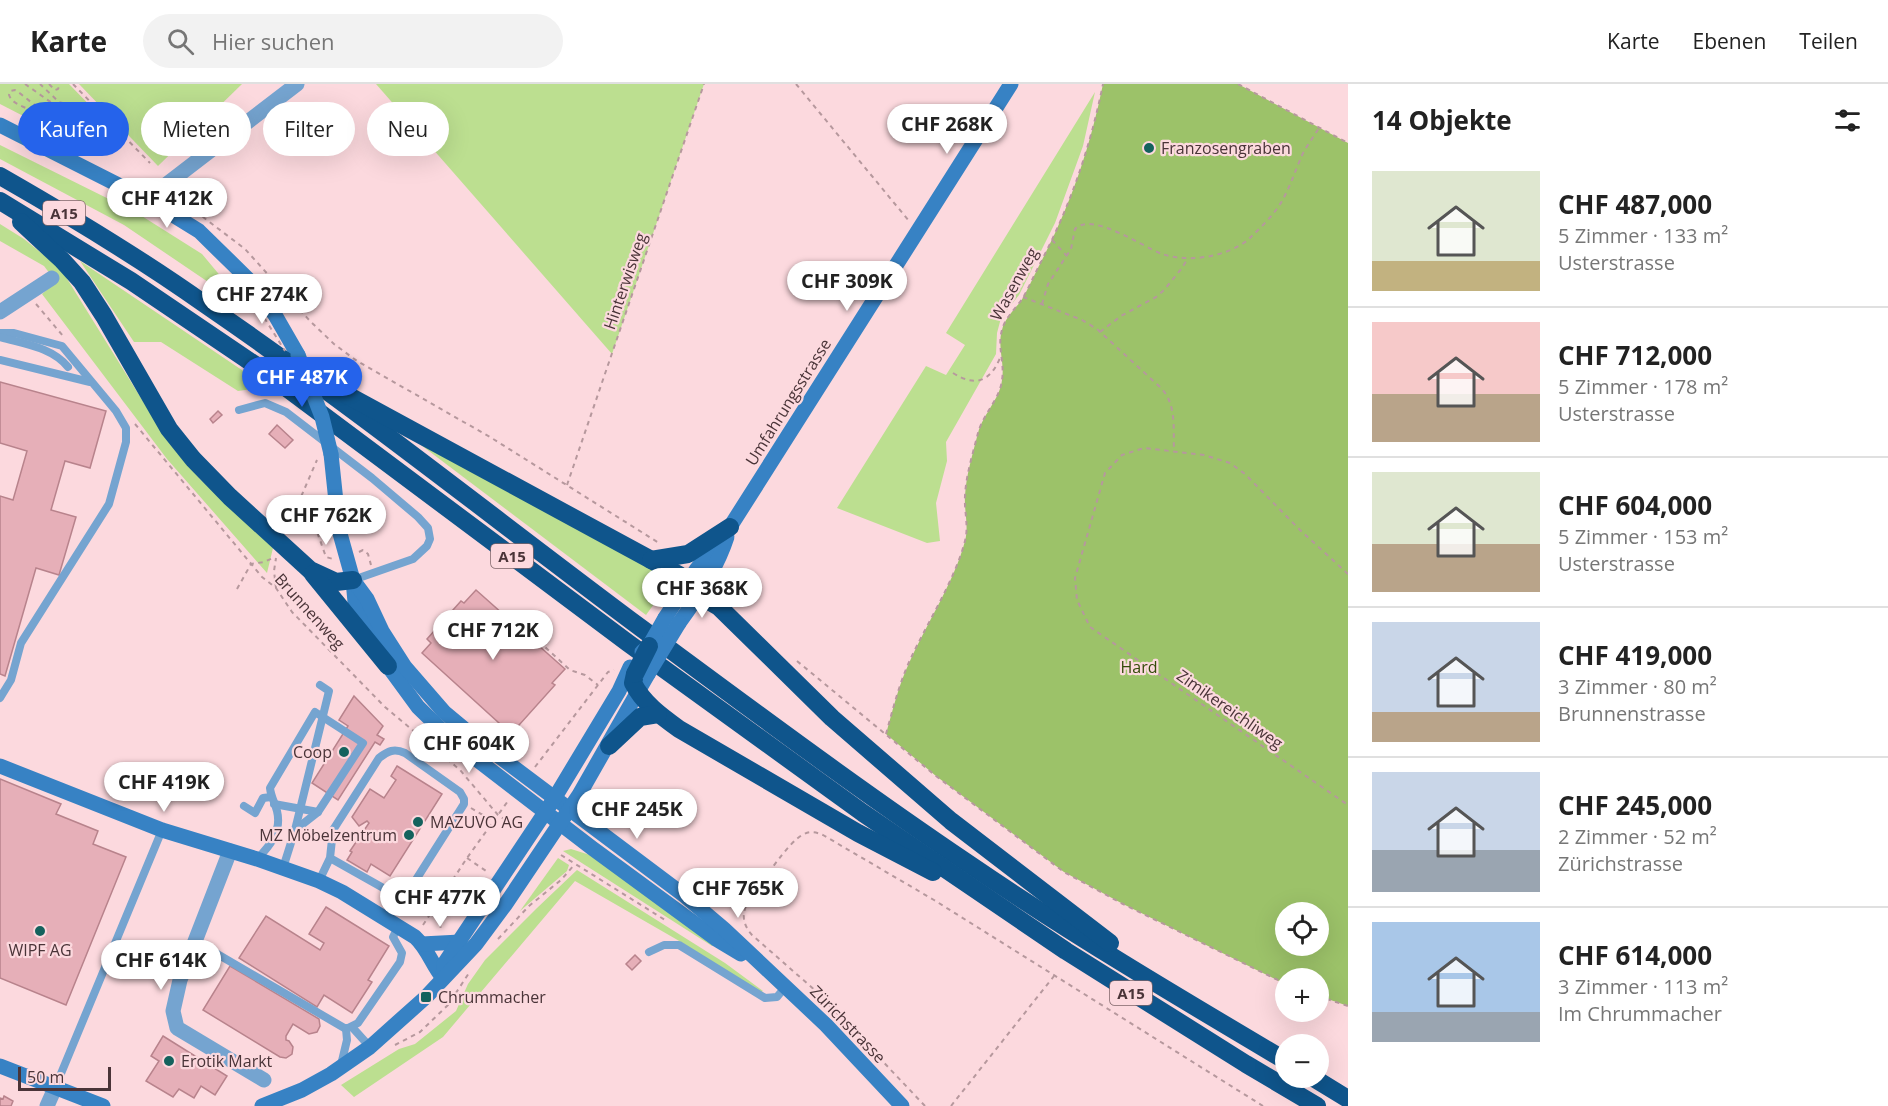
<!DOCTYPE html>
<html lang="de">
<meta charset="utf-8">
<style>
:root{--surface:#fff;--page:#f2f2f2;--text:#222;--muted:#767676;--line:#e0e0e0;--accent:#2563eb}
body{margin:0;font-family:"Open Sans",sans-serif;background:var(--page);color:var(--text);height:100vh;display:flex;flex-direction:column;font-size:22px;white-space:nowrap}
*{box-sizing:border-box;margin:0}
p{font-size:20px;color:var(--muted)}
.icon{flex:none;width:33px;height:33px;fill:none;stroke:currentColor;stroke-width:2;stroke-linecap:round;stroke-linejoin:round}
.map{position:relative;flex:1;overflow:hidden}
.drawer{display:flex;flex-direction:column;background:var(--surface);width:540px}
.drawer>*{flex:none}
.guide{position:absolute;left:18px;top:18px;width:570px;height:54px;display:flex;gap:12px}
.fabs{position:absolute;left:1275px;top:818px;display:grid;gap:12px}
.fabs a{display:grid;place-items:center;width:54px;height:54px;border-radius:50%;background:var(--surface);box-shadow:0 6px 24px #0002;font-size:30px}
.scale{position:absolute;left:18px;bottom:15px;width:93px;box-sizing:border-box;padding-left:6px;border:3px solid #4a3438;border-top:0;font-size:16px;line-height:21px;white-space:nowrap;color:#4a3438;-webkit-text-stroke:4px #fcd9de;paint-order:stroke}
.price{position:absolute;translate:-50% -51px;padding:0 14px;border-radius:21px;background:#fff;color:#222;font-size:20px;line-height:39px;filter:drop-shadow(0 2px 3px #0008)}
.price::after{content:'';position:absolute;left:50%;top:36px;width:18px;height:14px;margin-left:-9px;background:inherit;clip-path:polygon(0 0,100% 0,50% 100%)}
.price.selected{background:var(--accent);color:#fff}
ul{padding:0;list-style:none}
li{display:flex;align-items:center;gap:18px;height:150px;padding:0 24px}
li+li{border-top:2px solid var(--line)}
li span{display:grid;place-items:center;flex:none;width:168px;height:120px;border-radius:0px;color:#555}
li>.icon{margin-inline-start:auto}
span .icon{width:72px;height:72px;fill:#fffc;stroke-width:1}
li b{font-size:26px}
h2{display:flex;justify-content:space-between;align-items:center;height:72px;padding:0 24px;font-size:26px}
.chip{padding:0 21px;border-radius:27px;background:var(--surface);box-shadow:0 6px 24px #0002;font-size:21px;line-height:54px}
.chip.selected{background:var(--accent);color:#fff}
header{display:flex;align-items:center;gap:36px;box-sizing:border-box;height:84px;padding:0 30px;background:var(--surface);border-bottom:2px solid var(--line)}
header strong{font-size:28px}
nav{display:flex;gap:33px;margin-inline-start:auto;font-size:21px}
.search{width:420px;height:54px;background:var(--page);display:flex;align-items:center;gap:15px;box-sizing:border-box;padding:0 21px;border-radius:33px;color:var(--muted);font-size:22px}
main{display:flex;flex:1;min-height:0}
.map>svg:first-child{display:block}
.green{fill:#bcdf90}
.forest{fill:#9cc269;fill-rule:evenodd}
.building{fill:#e6afb8;stroke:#b8838c;stroke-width:1.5}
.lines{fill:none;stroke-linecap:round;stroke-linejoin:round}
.path{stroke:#b6989d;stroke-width:2;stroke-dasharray:4.5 4.5;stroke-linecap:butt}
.lane{stroke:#75a4d0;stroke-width:8}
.street{stroke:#75a4d0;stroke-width:15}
.secondary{stroke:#3782c4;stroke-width:15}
.highway{stroke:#0f558c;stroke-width:18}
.path-bridge{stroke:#b6989d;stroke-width:2;stroke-dasharray:4.5 4.5;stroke-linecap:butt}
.secondary-bridge{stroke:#3782c4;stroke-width:15}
.highway-bridge{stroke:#0f558c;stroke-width:18}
.poi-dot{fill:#14625d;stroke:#fcd9de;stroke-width:2}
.labels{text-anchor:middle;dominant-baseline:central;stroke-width:4.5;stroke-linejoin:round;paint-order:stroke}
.shield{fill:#fcd9de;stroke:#7f666a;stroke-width:1.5}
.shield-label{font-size:15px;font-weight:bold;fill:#4a3438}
.poi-label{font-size:16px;fill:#4a3438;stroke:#fcd9de;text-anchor:start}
.street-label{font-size:16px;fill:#4a3438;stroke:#fcd9de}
.park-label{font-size:16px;fill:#334a08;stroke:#fcd9de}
</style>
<header>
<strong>Karte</strong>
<div class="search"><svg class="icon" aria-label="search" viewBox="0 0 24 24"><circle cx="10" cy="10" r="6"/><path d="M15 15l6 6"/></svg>Hier suchen</div>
<nav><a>Karte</a><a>Ebenen</a><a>Teilen</a></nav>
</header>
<main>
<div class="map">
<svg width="1348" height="1022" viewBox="0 0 1348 1022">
<rect width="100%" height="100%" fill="#fcd9de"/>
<!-- green -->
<g class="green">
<polygon points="0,0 69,0 105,37 82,53 70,56 0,20"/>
<polygon points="79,0 242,0 158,82"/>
<polygon points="376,0 704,0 612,270"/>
<polygon points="1095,8 1083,62 1055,139 1019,211 1001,234 997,249 996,270 946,358 947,377 936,419 940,457 927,459 837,424 926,282 946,291 965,261 946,249"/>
<polygon points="0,61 137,129 202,170 248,225 124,141 0,75"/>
<polygon points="0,140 24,155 61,185 149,327 199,394 273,464 267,489 167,375 42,210 56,198 44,182 0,157"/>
<polygon points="80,177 267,303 238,307 161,258 134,258"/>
<polygon points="409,352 673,494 646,531"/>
<polygon points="571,765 590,771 714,860 712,862 563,767"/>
<polygon points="558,774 569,781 567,787 520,827"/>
<polygon points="577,786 725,879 763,907 760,909 681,858 575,797 443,953 354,1013 341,1001 399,965 415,960 456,927 468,900 485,876 537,824"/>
</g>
<!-- forest -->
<path class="forest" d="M1103,0h135l110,59v863l-29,-10 -1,-18h-32l-1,6 -2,-1 -160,-79 -59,-32 -128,-96 -50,-42c7,-25 13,-50 24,-73 17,-38 45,-81 55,-120 4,-15 -1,-30 0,-45 1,-21 8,-43 13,-63 5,-19 22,-34 24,-53 3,-17 -5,-33 0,-50 3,-13 15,-22 22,-34 7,-13 13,-27 20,-40 28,-55 47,-112 59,-172zM1286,828h32v33h-32z"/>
<!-- building -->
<g class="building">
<polygon points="0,298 106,327 90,384 65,377 51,426 76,433 59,491 36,484 5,592 0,590 0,412 13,416 27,367 0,359"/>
<polygon points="218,327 222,331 213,339 210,335"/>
<polygon points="277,341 293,356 285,364 269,350"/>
<polygon points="476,506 565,585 552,599 555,601 511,650 422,569 431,559 427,555 461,517 464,519"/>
<polygon points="354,612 383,642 377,651 384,655 380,661 375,658 338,716 312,699 348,642 339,636"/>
<polygon points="397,682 442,710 390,792 371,780 367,788 347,776 352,768 350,767 369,739 367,737 359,742 352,733 370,705 384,714 396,696 391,692"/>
<polygon points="0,695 61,720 56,730 98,747 93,760 126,773 66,921 0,894"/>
<polygon points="326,823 389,862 368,896 372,898 352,929 324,911 317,923 239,874 266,832 320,866 324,859 309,850"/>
<polygon points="635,871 641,877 632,886 626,880"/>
<polygon points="230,882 319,935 320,942 317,948 309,950 293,940 286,952 286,956 289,957 293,963 292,970 286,974 280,973 203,926"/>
<polygon points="163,952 227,992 215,1011 201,1002 194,1014 179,1005 173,1013 146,997 159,977 151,972"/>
<polygon points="4,1012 13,1017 11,1022 0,1022 0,1014 3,1015"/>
</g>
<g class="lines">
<!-- path -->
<g class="path">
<path d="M25,0l34,24 1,4 -2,3c-16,0 -30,-17 -43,-25l-5,1 -1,4c3,8 11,10 19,14 17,9 41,23 59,6l-3,-6 -25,-7 -19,-18"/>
<polyline points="49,0 55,6 58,5 60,0"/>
<polyline points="73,0 150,79"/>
<polyline points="796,0 909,137"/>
<polyline points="1238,0 1348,59"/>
<polyline points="174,111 245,165 310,237 334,260 357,277 490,353 659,459"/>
<polyline points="1052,156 1067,172"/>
<path d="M1023,213l59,23 15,9 64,59c16,17 12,41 13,63"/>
<polyline points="36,220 63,252"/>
<path d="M1042,220l6,-20 23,-35 4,-20c16,-18 68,18 87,25 27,9 65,3 87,-15 11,-11 25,-24 33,-38 9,-16 14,-33 22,-50 5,-8 10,-15 15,-23"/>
<polyline points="1100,248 1121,232 1156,213 1164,206 1182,184 1188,174"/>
<path d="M953,289c22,14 37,9 47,-15"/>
<polyline points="135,340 262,493 276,504 292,528 385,623 460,686 498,731 517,744"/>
<polyline points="567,401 704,0"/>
<polyline points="299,419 311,431 326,473 333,475"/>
<polyline points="287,445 317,376"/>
<polyline points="359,468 363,466 368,470 371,481"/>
<polyline points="1348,490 1300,446 1245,390 1230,379 1204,371 1144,364 1122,371 1105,389 1075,494 1077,516 1090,543 1348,721"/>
<polyline points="276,504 274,487 276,474"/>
<polyline points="237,505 251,480 264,478 275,473"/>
<polyline points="519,539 570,586 585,591 598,601"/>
<polyline points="797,577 936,692 1064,788 1123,820 1286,900"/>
<path d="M886,650c7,-25 13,-50 24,-74 17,-37 45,-80 55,-119 4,-15 -1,-30 0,-45 1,-21 8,-43 13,-63 5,-19 22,-34 24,-53 3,-17 -5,-33 0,-50 3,-13 15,-22 22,-34 7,-13 13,-27 20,-40 28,-55 47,-112 59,-172"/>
<polyline points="535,683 608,588 614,586"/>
<polyline points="471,724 493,737"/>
<polyline points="561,771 665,836"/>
<polyline points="467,774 489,789"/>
<polyline points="413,818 439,834 441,846"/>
<polyline points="439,834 463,825"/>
<polyline points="423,841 467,774 508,717"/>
<polyline points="498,855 529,822 561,796 575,780"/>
<polyline points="1318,912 1348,922"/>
<polyline points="395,961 420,948 448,921 469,889"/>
<path d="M925,1022l-108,-114 -65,-57c-9,-10 -11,-21 -4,-33 12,-16 40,-61 56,-68 6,-3 12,-2 19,1l111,65 329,206"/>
<polyline points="951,1022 1054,892"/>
</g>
<!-- lane -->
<g class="lane">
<polyline points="0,249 14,249 62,262 116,327 126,344 126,358 109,420 21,559 11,596 0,614"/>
<path d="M0,253c24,7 52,10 68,30"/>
<polyline points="0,276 90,298"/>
<polyline points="239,326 265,319 286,328 372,394 418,433 428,444 430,455 427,462 413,475 353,496"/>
<polyline points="274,720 318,728"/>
<polyline points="244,722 255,729 263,714 271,713"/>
<path d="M257,775c13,-13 25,-28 20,-48 -2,-8 -6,-14 -7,-23l45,-76 48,31 -45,69 -23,18"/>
<polyline points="283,784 295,746 329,607 320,601"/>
<path d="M319,797l11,-23 3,-28 46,-72c9,-7 15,-10 26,-5l55,39 4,7v5l-59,93 -4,1 -71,-40"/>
<polyline points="195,857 346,945 358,939 400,878 402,869 393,853 398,843"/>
<polyline points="649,868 664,861 679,861 765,914 777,913 786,902"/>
<polyline points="352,943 370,963"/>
<polyline points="341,981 347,956 346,945"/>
<polyline points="55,1004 162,746"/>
</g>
<!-- street -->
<g class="street">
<polyline points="152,118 163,103 297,0"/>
<polyline points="0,228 52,194"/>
<polyline points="230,767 180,896 173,927 177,944 264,996"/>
<polyline points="47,1022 55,1004"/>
</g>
<!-- secondary -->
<g class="secondary">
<polyline points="0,41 152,118 199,147 249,196 275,231 298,271"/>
<polyline points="331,370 339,446 353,496 355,518 388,582 418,623 454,658 592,764 716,855 741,870"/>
<polyline points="353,496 367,515 382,547 405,583 444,628 480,658 685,812 724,845 826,941 902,1022"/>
<polyline points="665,534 696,486 730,443 1011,0"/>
<path d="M679,539c20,-27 38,-55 48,-86"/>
<path d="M0,682l162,64 95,29 62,22 23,11 73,45c13,12 17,28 28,41"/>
<polyline points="422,860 460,858"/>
<polyline points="443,894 444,880 554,715 619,607 630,583"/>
<polyline points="0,982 103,1022"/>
<polyline points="262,1022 302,1006 331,990 370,963 426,913 476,860 505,821 579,711 648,590"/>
</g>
<!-- highway -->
<g class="highway">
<path d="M0,92c70,40 140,82 206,129 149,102 290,215 435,323 107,79 214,159 325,234 104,71 212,135 320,199"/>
<polyline points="0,117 131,197 264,287 628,559 863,729 1066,867 1246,980 1317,1022"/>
<polyline points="21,138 62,176 82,198 104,232 169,345 193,375 230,413 310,486 336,498 353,496"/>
<polyline points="347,311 679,491 685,498 685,503 719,523 832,634 951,737 1110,859"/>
<polyline points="651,476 688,470 730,443"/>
<polyline points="313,490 388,582"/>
<path d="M635,590l-2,9c10,20 28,33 46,46l179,104 75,39"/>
<polyline points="609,662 640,633 658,630"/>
<polyline points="1312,993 1348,1015"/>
</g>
<!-- path-bridge -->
<polyline class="path-bridge" points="243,205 265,235 285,267"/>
<!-- secondary-bridge -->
<g class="secondary-bridge">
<polyline points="298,271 322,333 331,370"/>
<polyline points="642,568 649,562 665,534"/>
<polyline points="648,590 679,539"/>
</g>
<!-- highway-bridge -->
<polyline class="highway-bridge" points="635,590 649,562"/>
</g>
<!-- markers -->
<g class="poi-dot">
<circle cx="1149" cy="64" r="6"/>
<circle cx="344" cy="668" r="6"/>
<circle cx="418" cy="738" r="6"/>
<circle cx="409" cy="751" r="6"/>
<circle cx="40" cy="847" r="6"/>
<rect x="420" y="907" width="12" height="12" rx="3"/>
<circle cx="169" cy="977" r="6"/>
</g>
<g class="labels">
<!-- shield labels -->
<g class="shield">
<rect x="43" y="117" width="42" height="24" rx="4.5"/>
<rect x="491" y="460" width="42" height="24" rx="4.5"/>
<rect x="1110" y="897" width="42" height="24" rx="4.5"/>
</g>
<g class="shield-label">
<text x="64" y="129">A15</text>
<text x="512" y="472">A15</text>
<text x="1131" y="909">A15</text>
</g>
<!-- poi labels -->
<g class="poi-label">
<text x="1161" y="64">Franzosengraben</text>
<text x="332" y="668" text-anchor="end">Coop</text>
<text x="430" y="738">MAZUVO AG</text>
<text x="397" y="751" text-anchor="end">MZ Möbelzentrum</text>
<text x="40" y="866" text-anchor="middle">WIPF AG</text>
<text x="438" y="913">Chrummacher</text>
<text x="181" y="977">Erotik Markt</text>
</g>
<!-- street labels -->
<g class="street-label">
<text transform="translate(625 197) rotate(-71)">Hinterwisweg</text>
<text transform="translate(1014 200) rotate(-61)">Wasenweg</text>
<text transform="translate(788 318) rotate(-58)">Umfahrungsstrasse</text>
<text transform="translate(310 527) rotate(48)">Brunnenweg</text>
<text transform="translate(1230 625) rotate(35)">Zimikereichliweg</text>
<text transform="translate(848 940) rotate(46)">Zürichstrasse</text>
</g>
<!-- park labels -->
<g class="park-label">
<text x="1139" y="583">Hard</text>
</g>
</g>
</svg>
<div class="fabs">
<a><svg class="icon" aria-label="locate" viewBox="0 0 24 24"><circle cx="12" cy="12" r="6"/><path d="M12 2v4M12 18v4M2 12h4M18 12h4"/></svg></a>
<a>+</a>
<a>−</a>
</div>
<div class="scale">50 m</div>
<b class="price" style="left:947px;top:71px">CHF 268K</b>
<b class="price" style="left:167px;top:145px">CHF 412K</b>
<b class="price" style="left:847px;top:228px">CHF 309K</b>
<b class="price" style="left:262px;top:241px">CHF 274K</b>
<b class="price selected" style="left:302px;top:324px">CHF 487K</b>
<b class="price" style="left:326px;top:462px">CHF 762K</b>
<b class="price" style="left:702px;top:535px">CHF 368K</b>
<b class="price" style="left:493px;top:577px">CHF 712K</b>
<b class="price" style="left:469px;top:690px">CHF 604K</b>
<b class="price" style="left:164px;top:729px">CHF 419K</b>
<b class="price" style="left:637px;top:756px">CHF 245K</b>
<b class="price" style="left:738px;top:835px">CHF 765K</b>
<b class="price" style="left:440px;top:844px">CHF 477K</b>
<b class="price" style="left:161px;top:907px">CHF 614K</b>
<div class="guide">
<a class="chip selected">Kaufen</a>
<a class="chip">Mieten</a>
<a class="chip">Filter</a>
<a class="chip">Neu</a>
</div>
</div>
<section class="drawer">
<h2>14 Objekte<svg class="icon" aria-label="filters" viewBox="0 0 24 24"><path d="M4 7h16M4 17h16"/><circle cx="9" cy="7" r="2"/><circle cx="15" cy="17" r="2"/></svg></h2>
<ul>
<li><span style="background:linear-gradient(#dfe7d0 75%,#c2b280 0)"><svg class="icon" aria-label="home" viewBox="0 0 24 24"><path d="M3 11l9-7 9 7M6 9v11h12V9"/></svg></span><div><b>CHF 487,000</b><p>5 Zimmer · 133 m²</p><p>Usterstrasse</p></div></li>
<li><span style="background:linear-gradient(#f6c9c9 60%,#b9a48a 0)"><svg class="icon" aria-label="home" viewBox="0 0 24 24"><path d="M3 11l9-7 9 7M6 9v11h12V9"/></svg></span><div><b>CHF 712,000</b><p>5 Zimmer · 178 m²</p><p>Usterstrasse</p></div></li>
<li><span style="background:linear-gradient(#dfe7d0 60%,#b9a48a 0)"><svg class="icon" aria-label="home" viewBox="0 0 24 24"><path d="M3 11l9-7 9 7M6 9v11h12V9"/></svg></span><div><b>CHF 604,000</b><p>5 Zimmer · 153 m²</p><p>Usterstrasse</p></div></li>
<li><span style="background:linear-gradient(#c9d6e8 75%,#b9a48a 0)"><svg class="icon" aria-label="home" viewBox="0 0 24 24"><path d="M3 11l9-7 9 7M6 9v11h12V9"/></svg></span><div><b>CHF 419,000</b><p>3 Zimmer · 80 m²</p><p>Brunnenstrasse</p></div></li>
<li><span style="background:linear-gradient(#c9d6e8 65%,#9aa5b1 0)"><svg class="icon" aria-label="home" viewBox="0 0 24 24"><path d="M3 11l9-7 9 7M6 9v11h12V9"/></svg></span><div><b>CHF 245,000</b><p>2 Zimmer · 52 m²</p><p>Zürichstrasse</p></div></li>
<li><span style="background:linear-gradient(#a9c7e8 75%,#9aa5b1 0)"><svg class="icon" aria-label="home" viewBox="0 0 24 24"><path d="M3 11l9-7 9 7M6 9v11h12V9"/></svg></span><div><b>CHF 614,000</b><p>3 Zimmer · 113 m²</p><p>Im Chrummacher</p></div></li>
</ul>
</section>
</main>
